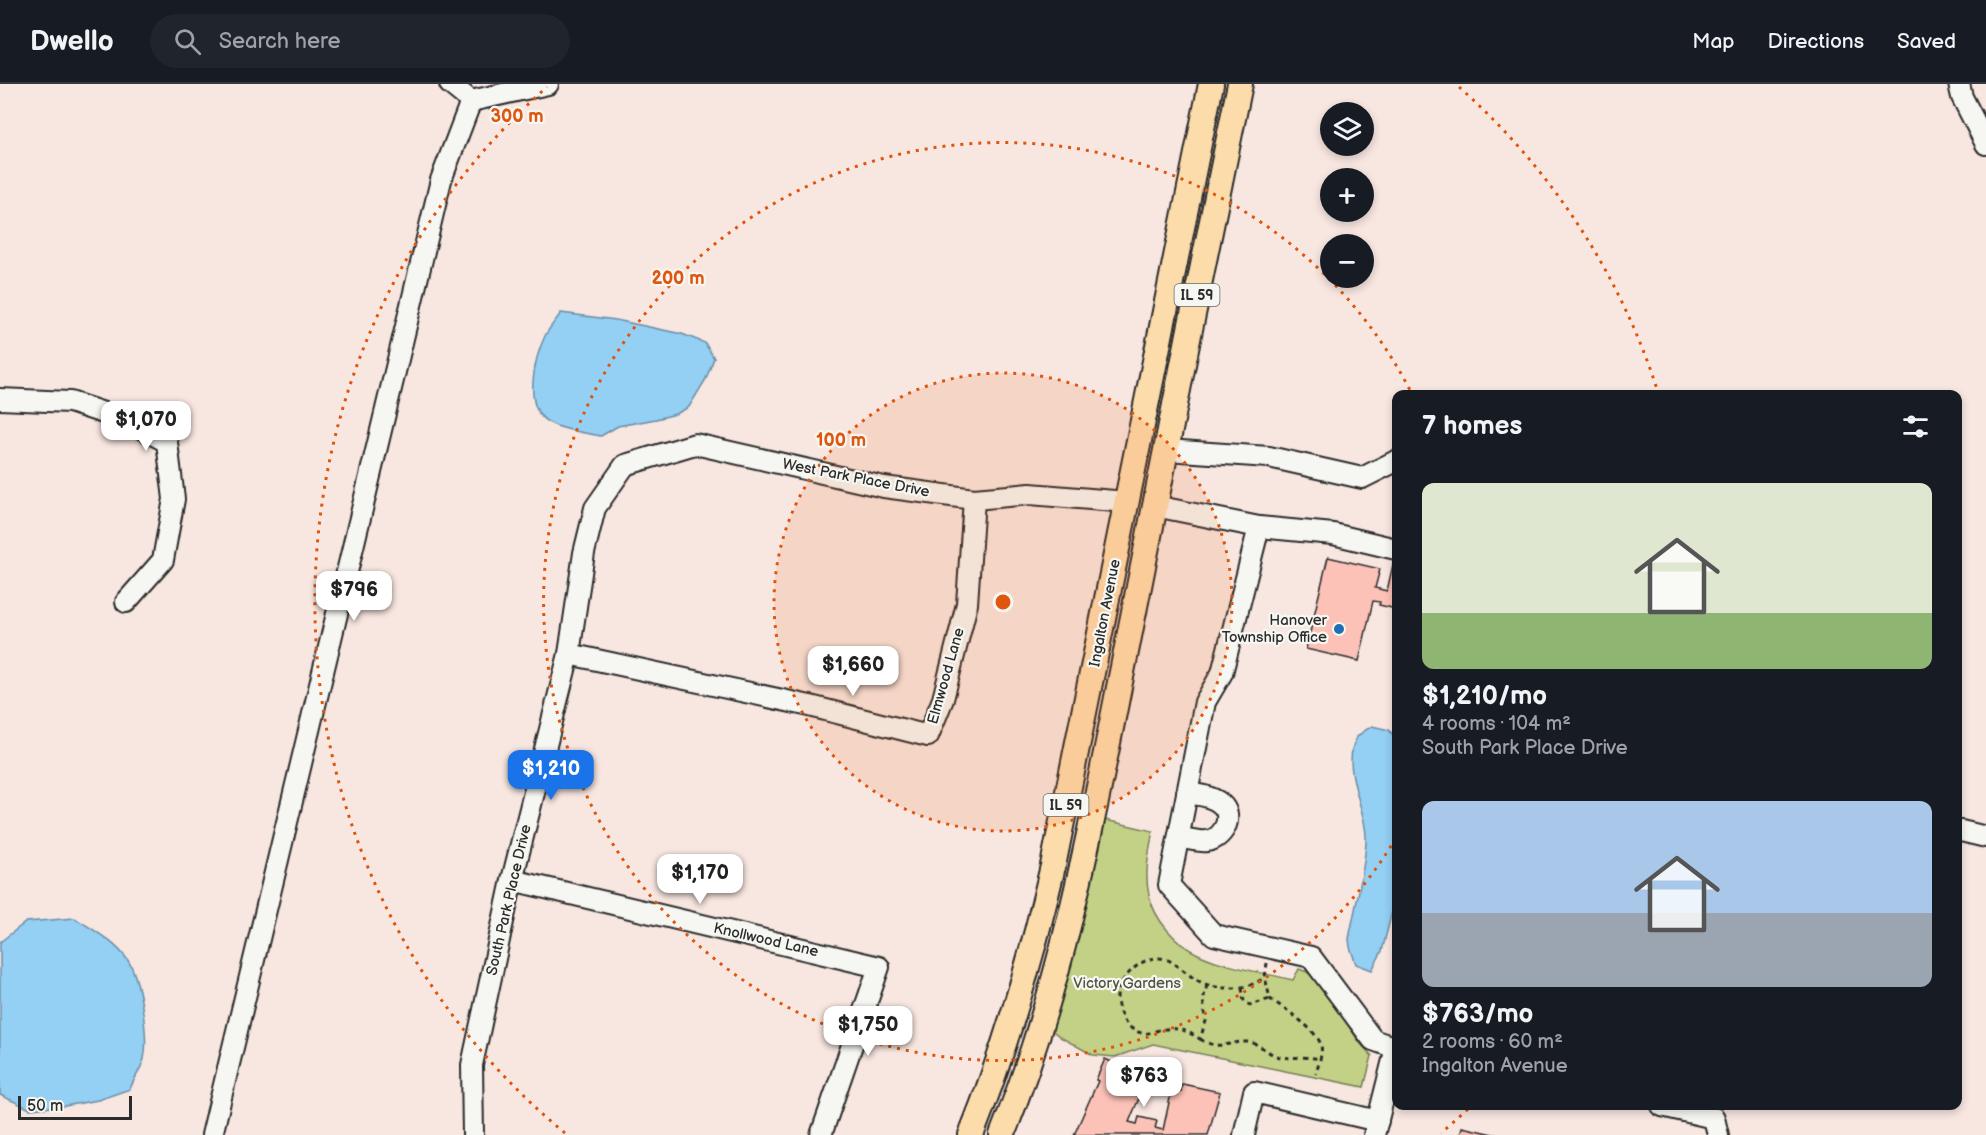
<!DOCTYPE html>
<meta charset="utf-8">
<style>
:root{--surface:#171b24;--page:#20242c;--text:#f1f3f6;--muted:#9ea1a6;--line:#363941;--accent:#1a73e8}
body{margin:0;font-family:"Balsamiq Sans",sans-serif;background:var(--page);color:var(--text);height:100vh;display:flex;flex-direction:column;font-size:22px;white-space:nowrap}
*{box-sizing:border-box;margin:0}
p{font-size:20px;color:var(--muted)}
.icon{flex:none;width:33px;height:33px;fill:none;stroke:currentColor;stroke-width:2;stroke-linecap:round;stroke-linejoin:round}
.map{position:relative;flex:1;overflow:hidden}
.panel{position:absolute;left:1392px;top:306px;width:570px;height:720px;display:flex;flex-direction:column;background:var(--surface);border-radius:12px;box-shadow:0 3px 9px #0003}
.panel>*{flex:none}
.tools{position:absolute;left:1320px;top:18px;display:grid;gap:12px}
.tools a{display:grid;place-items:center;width:54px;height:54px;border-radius:50%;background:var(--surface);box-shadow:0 3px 9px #0003;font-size:30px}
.scale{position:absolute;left:18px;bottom:15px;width:114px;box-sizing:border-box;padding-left:6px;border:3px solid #2b2b2b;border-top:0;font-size:16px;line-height:21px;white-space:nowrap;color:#2b2b2b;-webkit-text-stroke:4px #f6f6f2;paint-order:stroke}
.price{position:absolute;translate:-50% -51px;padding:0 14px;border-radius:12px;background:#fff;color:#222;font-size:20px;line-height:39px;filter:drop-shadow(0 2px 3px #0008)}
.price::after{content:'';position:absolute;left:50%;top:36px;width:18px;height:14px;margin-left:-9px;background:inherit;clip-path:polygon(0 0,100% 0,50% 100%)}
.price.on{background:var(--accent);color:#fff}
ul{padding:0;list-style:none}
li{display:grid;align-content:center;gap:12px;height:318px;padding:0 30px}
li span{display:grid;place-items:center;height:186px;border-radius:12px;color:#555}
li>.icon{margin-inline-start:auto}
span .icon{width:108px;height:108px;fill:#fffc;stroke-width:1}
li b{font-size:26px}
h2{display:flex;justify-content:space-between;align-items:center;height:72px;padding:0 30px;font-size:26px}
header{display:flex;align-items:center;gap:36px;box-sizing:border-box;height:84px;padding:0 30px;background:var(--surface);border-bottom:2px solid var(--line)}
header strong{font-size:28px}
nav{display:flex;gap:33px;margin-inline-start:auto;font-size:21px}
.search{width:420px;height:54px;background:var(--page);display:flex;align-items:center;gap:15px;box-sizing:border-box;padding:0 21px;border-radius:33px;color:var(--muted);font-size:22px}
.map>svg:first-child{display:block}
.green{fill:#c2d186;stroke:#767e58;stroke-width:1.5}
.water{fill:#94cff4;stroke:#6a8da4;stroke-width:1.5}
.building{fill:#fdc2b7;stroke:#2b2b2b;stroke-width:1.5}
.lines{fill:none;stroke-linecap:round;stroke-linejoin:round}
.minor-casing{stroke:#2b2b2b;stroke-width:24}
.major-casing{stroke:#2b2b2b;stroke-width:28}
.path{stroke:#2b2b2b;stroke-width:3;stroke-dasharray:4.5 4.5;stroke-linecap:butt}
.minor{stroke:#f6f6f2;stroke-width:20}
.major{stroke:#fddcac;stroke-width:24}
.ring{fill:none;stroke:#df570e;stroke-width:3;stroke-dasharray:3 6}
.poi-dot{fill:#1f6fb2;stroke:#f6f6f2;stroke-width:2}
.labels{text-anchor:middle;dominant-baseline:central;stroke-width:4.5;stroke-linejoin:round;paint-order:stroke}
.shield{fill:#f6f6f2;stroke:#686867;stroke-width:1.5}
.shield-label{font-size:14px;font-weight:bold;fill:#2b2b2b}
.street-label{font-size:15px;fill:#2b2b2b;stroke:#f6f6f2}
.poi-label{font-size:15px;fill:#2b2b2b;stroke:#f6f6f2;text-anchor:end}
.park-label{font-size:15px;fill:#515442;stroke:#f6f6f2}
.centre{fill:#df570e;stroke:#f6f6f2;stroke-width:3}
.ring-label{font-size:18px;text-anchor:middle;font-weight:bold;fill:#df570e;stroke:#f6f6f2;stroke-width:4.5;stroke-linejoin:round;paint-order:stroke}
</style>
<header>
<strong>Dwello</strong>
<div class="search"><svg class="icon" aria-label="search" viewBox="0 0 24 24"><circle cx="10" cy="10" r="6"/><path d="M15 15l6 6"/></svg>Search here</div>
<nav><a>Map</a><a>Directions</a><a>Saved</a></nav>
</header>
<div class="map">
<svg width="1986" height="1051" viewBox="0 0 1986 1051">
<rect width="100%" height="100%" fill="#f8e6e0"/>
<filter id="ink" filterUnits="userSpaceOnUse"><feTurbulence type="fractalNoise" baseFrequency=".0167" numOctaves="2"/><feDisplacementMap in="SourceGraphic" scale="12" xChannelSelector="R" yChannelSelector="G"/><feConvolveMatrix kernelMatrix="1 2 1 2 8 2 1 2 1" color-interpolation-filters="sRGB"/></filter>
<g filter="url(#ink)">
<!-- green -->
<path class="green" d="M1101,735l52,12c-4,20 -9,43 -4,64 5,24 27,49 49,59 27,13 66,19 95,26l6,-11 8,3 13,11 40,60 12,13 -8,31 -211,-43 -38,13 -22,-2 -33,-18 -12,-10z"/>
<!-- water -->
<g class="water">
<path d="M561,229l55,7 66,14 23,9 9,15 -8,21 -17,28 -13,7 -20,5 -38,7 -17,10c-15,-3 -40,-6 -53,-14 -26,-15 -13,-65 -3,-86 4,-8 11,-16 16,-23z"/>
<path d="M1372,642l17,4 7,9v157l-14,55 -10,19 -16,-6 -6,-17 -1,-8c6,-32 15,-64 17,-97 2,-32 -27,-75 -9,-105 3,-4 11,-8 15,-11z"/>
<path d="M75,834c18,12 39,23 52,41 13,18 22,78 17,100 -3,10 -10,20 -14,30l-32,11 -33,6 -35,3 -30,-14v-153l26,-20z"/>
</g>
<!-- building -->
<g class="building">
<polygon points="1328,473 1380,485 1375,504 1387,507 1394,476 1396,477 1396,525 1379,521 1380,518 1373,517 1359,577 1306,565"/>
<polygon points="1105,975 1140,991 1138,997 1145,1000 1129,1038 1137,1040 1139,1033 1157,1037 1155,1044 1163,1046 1172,1005 1181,1007 1182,1000 1220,1008 1208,1051 1074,1051 1098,997 1096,996"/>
<polygon points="1462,1043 1497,1051 1460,1051"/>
</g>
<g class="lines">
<!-- minor casing -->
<g class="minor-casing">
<g id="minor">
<polyline points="450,0 471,17 548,0"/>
<polyline points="1959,0 1962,13 1986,60"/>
<polyline points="0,315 70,318 128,337 167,358 174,415 163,476 126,518"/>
<polyline points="1166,366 1269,373 1362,394 1396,377"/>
<polyline points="1155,422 1259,443 1222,589 1205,618 1169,801 1214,851 1311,873 1373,956 1396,964"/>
<polyline points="1259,443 1333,450 1396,465"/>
<polyline points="569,570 810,622 928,652 943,615 967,520 974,415"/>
<polyline points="1961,747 1986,753"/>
<path d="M1179,753c8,2 19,5 28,4 15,-2 27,-22 16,-35 -9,-10 -24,-11 -36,-13"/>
<polyline points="512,796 879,883 821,1051"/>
<polyline points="1662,1022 1714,1034 1718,1051"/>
<polyline points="212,1051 441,96 471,17"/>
<polyline points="473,1051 472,981 512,796 569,570 584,469 595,424 625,381 695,360 884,403 974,415 1030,410 1127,418"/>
<polyline points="1244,1051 1254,1008 1378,1037"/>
<polyline points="1374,1051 1396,964"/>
</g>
</g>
<!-- major casing -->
<g class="major-casing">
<g id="major">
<path d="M971,1051c35,-88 61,-178 82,-269l158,-782"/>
<path d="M1002,1051c63,-156 92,-323 125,-488 37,-187 74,-376 113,-563"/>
</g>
</g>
<!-- path -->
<g class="path">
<path d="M1267,879l-2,14 5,22c13,8 47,31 51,46 2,9 -3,20 -5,29"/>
<path d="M1207,901l-4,15 3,21 -6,18c-11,-7 -21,-12 -35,-10 -13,1 -19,10 -34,-1 -9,-7 -13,-18 -14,-29 -1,-18 24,-43 43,-41 13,1 24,14 35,21 19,12 52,13 70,-2"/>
<polyline points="1242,904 1244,918 1250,921 1270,915"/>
<path d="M1200,955c21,12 25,3 46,3 13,0 19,10 31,14 11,4 27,-1 42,3"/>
</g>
<!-- minor -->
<use href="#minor" class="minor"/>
<!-- major -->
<use href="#major" class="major"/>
</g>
</g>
<!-- distance rings -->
<circle cx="1003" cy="518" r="229" fill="#df570e" fill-opacity=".12"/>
<g class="ring">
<circle cx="1003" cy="518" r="229"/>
<path d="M1396 754A459 459 0 1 1 1412 310"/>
<path d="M1468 1025A688 688 0 0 1 1441 1049M565 1049A688 688 0 0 1 547 3M1459 3A688 688 0 0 1 1657 305"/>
</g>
<!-- markers -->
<circle class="poi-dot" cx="1339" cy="545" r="6"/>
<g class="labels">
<!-- shield labels -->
<g class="shield">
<rect x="1174.5" y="200" width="45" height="22" rx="4.5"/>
<rect x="1043.5" y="710" width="45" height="22" rx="4.5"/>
</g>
<g class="shield-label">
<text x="1197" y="211">IL 59</text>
<text x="1066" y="721">IL 59</text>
</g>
<!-- street labels -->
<g class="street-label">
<text transform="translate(856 394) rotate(11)">West Park Place Drive</text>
<text transform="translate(1105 529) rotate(-79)">Ingalton Avenue</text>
<text transform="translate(946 592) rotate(-74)">Elmwood Lane</text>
<text transform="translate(509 816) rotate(-77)">South Park Place Drive</text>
<text transform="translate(766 856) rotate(13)">Knollwood Lane</text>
</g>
<!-- poi labels -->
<g class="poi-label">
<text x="1327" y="536">Hanover<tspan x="1327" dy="17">Township Office</tspan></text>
</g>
<!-- park labels -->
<g class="park-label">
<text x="1127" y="899">Victory Gardens</text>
</g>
</g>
<circle cx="1003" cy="518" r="9" class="centre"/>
<g class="ring-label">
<text x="517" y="38">300 m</text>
<text x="678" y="200">200 m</text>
<text x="841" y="362">100 m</text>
</g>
</svg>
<div class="tools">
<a><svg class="icon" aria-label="layers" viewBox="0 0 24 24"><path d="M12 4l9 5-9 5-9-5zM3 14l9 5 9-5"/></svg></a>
<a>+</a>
<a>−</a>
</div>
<div class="scale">50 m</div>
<b class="price" style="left:146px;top:368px">$1,070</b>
<b class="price" style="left:354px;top:538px">$796</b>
<b class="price" style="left:853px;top:613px">$1,660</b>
<b class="price on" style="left:551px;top:717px">$1,210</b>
<b class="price" style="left:700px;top:821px">$1,170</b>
<b class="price" style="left:868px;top:973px">$1,750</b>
<b class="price" style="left:1144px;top:1024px">$763</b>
<section class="panel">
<h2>7 homes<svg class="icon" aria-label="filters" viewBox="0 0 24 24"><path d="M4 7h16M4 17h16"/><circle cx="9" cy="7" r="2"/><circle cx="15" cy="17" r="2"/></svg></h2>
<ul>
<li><span style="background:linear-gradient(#dfe7d0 70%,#8fb573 0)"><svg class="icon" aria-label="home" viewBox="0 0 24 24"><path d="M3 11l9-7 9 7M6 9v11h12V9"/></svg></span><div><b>$1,210/mo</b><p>4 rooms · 104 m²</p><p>South Park Place Drive</p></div></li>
<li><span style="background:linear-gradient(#a9c7e8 60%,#9aa5b1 0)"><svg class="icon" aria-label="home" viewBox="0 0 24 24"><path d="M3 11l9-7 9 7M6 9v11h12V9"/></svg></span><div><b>$763/mo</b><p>2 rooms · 60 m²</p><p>Ingalton Avenue</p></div></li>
</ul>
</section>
</div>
